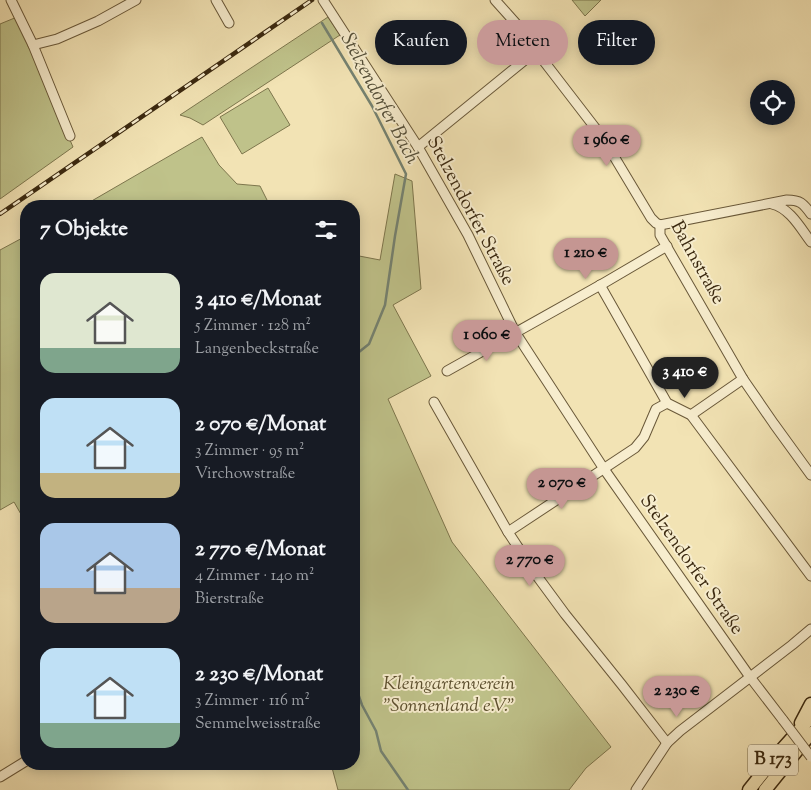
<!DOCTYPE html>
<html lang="de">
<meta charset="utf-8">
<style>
:root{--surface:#171b24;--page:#242831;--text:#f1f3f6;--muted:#9ea1a6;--accent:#c59692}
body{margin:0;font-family:"Sorts Mill Goudy",serif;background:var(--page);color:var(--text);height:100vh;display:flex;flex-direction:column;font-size:19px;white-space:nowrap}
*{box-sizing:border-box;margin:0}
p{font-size:16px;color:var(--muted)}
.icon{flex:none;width:28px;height:28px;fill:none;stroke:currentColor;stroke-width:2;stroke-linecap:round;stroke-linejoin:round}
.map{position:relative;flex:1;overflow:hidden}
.details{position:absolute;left:20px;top:200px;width:340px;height:570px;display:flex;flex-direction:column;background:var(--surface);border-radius:20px;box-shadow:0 2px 12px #0003}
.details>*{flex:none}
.hud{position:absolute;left:375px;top:20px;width:360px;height:45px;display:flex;gap:10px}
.controls{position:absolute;left:750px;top:80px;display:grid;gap:10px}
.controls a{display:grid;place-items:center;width:45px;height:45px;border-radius:50%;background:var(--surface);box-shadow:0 2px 12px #0003;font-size:25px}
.price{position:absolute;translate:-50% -42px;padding:0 11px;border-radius:18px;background:var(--accent);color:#111;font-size:16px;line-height:32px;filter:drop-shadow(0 1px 2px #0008)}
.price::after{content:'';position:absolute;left:50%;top:30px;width:15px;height:11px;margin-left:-8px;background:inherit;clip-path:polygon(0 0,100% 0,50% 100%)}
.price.on{background:#222;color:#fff}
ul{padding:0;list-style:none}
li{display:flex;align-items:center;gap:15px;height:125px;padding:0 20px}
li span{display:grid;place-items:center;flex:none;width:140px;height:100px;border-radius:15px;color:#555}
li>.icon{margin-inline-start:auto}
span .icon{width:60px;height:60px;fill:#fffc;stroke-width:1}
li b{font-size:21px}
h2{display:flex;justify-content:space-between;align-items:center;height:60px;padding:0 20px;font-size:21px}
.pill{padding:0 18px;border-radius:22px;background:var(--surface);box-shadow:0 2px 12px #0003;font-size:18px;line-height:45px}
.pill.on{background:var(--accent);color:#111}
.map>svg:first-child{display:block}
.green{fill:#bfc28a;stroke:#7d764d}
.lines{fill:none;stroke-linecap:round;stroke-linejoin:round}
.stream{stroke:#758271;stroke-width:2.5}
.minor-casing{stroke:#695839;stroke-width:11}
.highway-casing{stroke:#3b2910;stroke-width:15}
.minor{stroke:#f7edce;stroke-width:9}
.highway{stroke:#f2e3b4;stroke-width:12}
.rail-casing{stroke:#3b2910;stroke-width:4.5}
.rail{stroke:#f7edce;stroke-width:2.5;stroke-dasharray:8;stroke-linecap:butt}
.minor-bridge-casing{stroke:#695839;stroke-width:11;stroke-linecap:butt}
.minor-bridge{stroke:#f7edce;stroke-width:9}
.labels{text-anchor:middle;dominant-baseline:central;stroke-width:4;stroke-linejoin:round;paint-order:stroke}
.shield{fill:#f7edce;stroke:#736449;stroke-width:1}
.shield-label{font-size:18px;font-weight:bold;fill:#3b2910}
.street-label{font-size:19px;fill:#3b2910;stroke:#f7edce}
.park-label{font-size:19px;font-style:italic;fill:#5c4f2e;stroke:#f7edce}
.water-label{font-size:20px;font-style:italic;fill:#534e38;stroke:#f7edce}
</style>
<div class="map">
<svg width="811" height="790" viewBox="0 0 811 790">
<rect width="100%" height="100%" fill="#f2e3b4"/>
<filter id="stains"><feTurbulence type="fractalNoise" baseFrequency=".004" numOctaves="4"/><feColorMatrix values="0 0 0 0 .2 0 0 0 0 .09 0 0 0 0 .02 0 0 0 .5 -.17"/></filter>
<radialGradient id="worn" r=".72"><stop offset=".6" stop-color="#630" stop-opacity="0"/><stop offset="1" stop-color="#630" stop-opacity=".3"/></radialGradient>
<!-- green -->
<g class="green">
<polygon points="572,0 601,0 585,16"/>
<polygon points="17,17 73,147 0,199 0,24"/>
<polygon points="328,17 340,35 203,125 190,118 180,115"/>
<polygon points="268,88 290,125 242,154 220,117"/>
<polygon points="202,137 219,165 237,184 260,186 270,206 83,206"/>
<polygon points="395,174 412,181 421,289 393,305 431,376 388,399 452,542 611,747 586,768 569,790 338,790 331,764 354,764 354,255 380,260"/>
<polygon points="26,236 26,523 14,502 0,510 0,250"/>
</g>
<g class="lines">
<!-- stream -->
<g class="stream">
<polyline points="322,23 372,106 406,174 395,236 385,305 369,344 354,356"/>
<polyline points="354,682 362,705 376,731 381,751 408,790"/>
</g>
<!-- minor casing -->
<g class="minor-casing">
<g id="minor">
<polyline points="11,0 33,45 70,136"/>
<polyline points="216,0 229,23"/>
<polyline points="323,0 418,147 468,235 515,332 604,469 750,677 783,720"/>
<polyline points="495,0 520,28 536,51 603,138 651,218 656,223 660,225"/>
<polyline points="33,45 57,39 98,21 136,0"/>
<polyline points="418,147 536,51"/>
<path d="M772,204c18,4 29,25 39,38"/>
<polyline points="660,225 660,235 743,379 774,424 811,475"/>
<path d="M660,225l127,-25c13,0 16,3 24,14"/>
<polyline points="600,285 667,403 691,415 811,576"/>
<polyline points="447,371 604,283 667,246"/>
<polyline points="434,402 508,532 537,576 565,614 622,685 667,743"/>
<polyline points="691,415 743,379"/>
<polyline points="508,532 635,448 644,437 656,409 667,403"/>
<polyline points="0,777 26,761"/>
<polyline points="636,790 667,743 680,731 792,645 811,629"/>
</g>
</g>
<!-- highway casing -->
<g class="highway-casing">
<g id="highway">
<polyline points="801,723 811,704"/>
<polyline points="749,790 777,755 811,717"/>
<polyline points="765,790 811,733"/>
</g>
</g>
<!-- minor -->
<use href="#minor" class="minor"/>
<!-- highway -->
<use href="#highway" class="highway"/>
<!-- rail casing -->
<g class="rail-casing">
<polyline id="rail" points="0,214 312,0"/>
</g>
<!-- rail -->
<use href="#rail" class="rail"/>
<!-- minor-bridge casing -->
<g class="minor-bridge-casing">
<polyline id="minor-bridge" points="783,720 811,757"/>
</g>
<!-- minor-bridge -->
<use href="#minor-bridge" class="minor-bridge"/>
</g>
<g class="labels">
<!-- shield labels -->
<rect class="shield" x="748" y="744.5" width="50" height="31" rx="4"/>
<g class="shield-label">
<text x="773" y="760">B 173</text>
</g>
<!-- street labels -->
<g class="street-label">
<text transform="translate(470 211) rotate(62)">Stelzendorfer Straße</text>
<text transform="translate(697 263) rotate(61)">Bahnstraße</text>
<text transform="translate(691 565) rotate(55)">Stelzendorfer Straße</text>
</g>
<!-- park labels -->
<g class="park-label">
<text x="449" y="684">Kleingartenverein<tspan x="449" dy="22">"Sonnenland e.V."</tspan></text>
</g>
<!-- water labels -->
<g class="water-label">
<text transform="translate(379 99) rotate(62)">Stelzendorfer Bach</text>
</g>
</g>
<rect width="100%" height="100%" filter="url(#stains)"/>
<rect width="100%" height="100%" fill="url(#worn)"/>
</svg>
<div class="controls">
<a><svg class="icon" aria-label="locate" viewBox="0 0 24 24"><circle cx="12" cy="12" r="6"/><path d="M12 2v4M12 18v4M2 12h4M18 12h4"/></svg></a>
</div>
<b class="price" style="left:607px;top:167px">1 960 €</b>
<b class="price" style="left:586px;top:280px">1 210 €</b>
<b class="price" style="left:487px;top:362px">1 060 €</b>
<b class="price on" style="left:685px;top:399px">3 410 €</b>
<b class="price" style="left:562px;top:510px">2 070 €</b>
<b class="price" style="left:530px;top:587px">2 770 €</b>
<b class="price" style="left:677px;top:718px">2 230 €</b>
<div class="hud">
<a class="pill">Kaufen</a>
<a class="pill on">Mieten</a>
<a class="pill">Filter</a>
</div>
<section class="details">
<h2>7 Objekte<svg class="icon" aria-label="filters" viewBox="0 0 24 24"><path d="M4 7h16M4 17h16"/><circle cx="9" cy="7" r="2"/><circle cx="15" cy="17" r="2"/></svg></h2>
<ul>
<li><span style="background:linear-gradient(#dfe7d0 75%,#7fa58c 0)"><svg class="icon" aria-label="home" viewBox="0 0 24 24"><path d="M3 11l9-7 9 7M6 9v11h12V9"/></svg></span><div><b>3 410 €/Monat</b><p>5 Zimmer · 128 m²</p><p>Langenbeckstraße</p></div></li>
<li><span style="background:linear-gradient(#bfe0f5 75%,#c2b280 0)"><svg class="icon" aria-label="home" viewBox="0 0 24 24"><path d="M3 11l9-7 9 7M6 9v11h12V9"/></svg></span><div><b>2 070 €/Monat</b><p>3 Zimmer · 95 m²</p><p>Virchowstraße</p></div></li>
<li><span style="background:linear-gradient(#a9c7e8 65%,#b9a48a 0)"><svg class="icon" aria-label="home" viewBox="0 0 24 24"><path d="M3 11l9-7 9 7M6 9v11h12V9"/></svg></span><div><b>2 770 €/Monat</b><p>4 Zimmer · 140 m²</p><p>Bierstraße</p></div></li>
<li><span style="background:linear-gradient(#bfe0f5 75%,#7fa58c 0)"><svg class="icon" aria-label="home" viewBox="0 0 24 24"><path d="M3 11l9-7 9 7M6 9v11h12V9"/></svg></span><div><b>2 230 €/Monat</b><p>3 Zimmer · 116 m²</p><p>Semmelweisstraße</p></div></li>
</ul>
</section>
</div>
